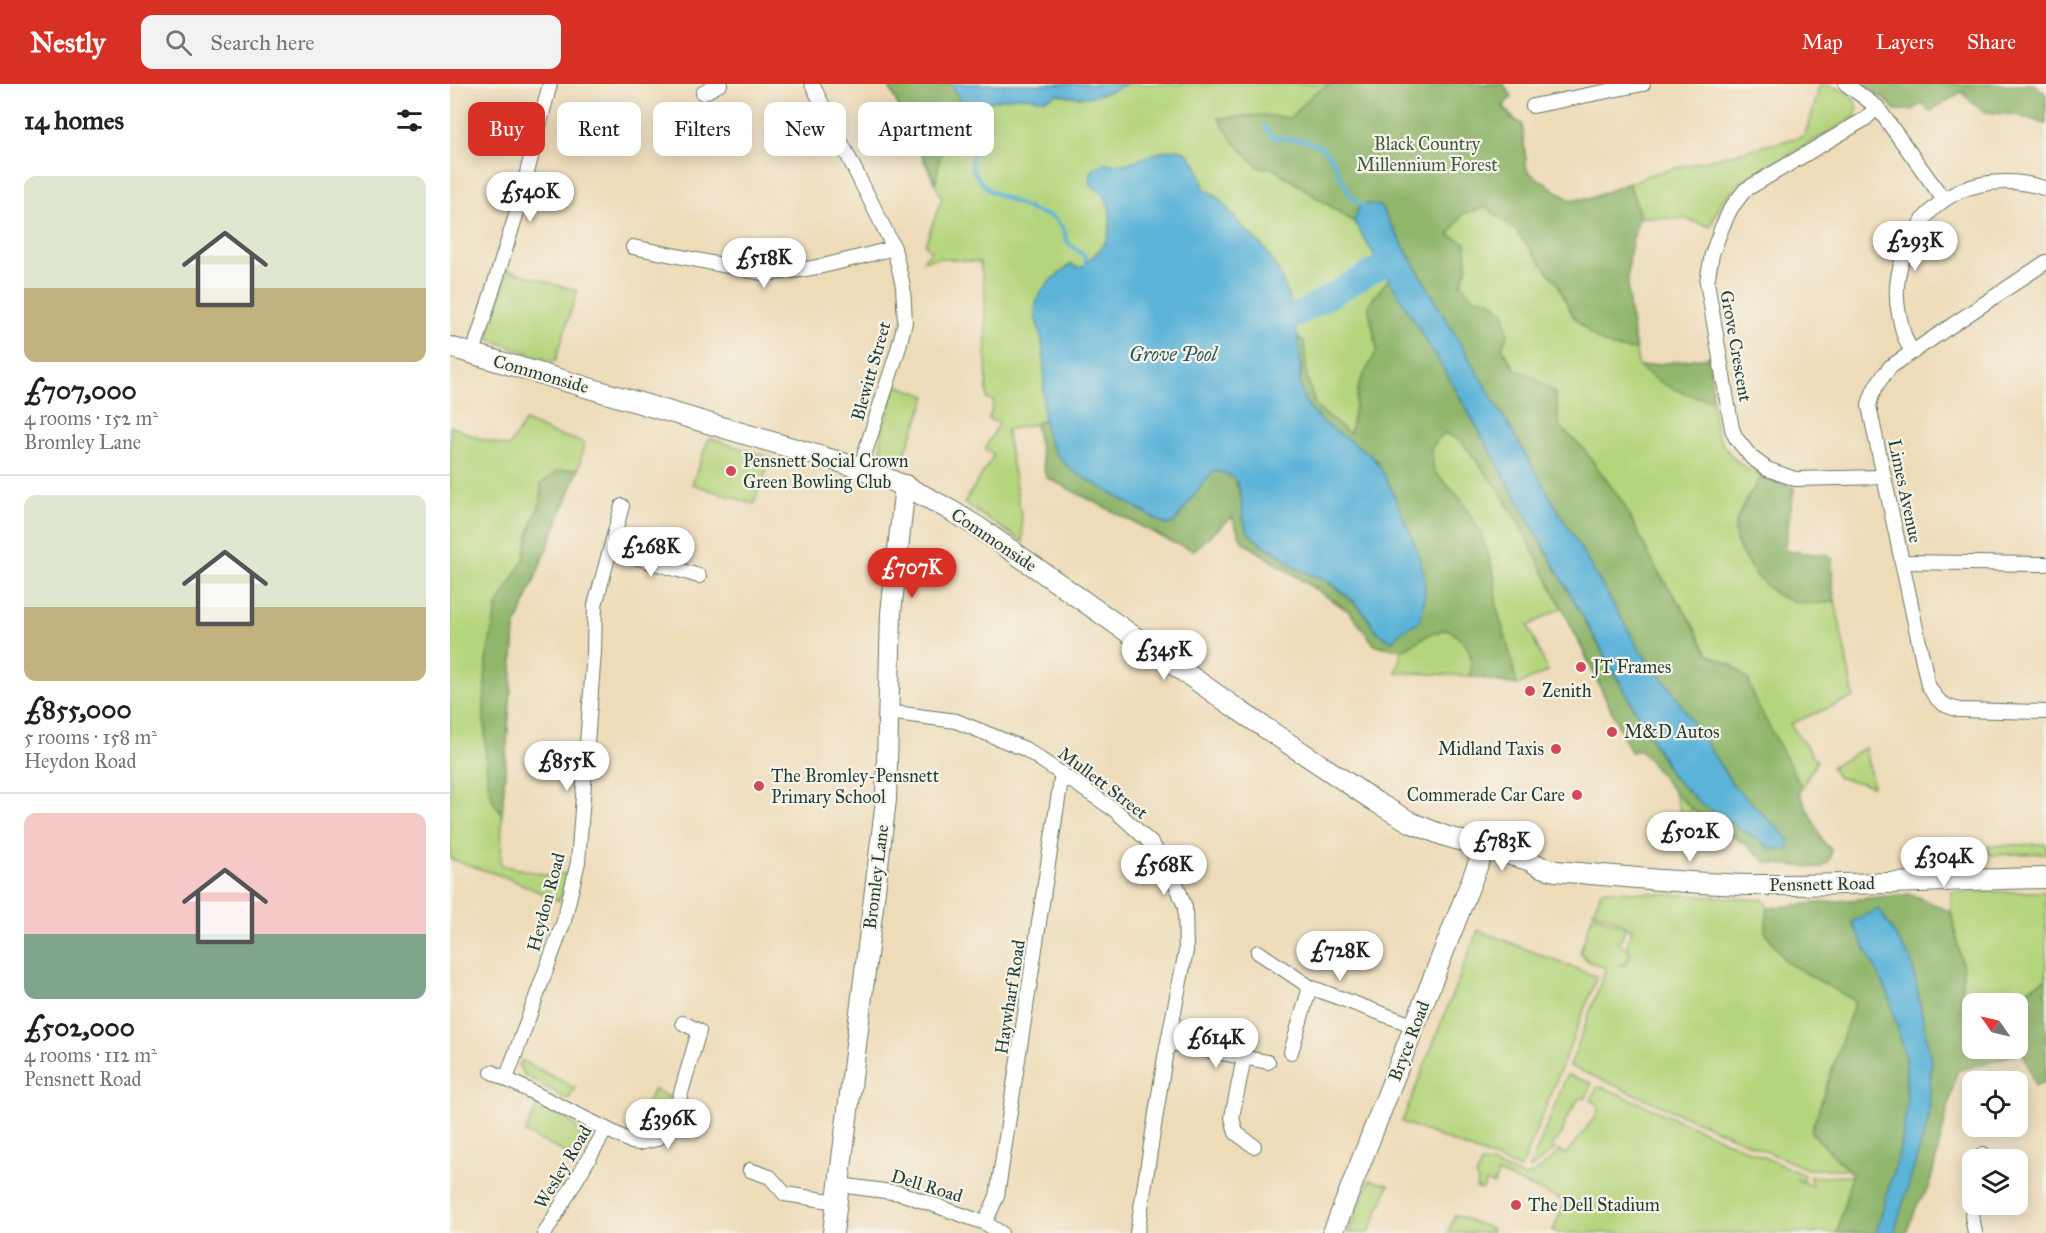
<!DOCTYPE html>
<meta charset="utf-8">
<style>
:root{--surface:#fff;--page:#f2f2f2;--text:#202124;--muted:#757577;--line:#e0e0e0;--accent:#d93025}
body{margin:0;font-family:"IM FELL Great Primer",serif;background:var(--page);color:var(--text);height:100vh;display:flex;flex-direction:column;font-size:22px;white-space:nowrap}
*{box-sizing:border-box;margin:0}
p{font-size:20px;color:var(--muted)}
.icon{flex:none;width:33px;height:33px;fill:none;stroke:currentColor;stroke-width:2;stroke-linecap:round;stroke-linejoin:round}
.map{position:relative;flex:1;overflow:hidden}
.details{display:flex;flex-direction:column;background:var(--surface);width:450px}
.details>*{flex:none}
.guide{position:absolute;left:18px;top:18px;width:570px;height:54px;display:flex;gap:12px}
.needle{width:39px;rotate:304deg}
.tools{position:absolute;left:1512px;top:909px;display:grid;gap:12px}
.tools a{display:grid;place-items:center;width:66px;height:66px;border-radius:12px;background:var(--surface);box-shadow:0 3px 15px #0003;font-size:30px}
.price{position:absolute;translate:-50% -51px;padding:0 14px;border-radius:21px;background:#fff;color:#222;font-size:20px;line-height:39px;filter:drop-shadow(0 2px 3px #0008)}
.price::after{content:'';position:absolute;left:50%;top:36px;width:18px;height:14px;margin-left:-9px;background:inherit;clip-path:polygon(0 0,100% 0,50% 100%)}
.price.current{background:var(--accent);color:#fff}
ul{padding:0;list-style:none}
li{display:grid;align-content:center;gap:12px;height:318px;padding:0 24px}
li+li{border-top:2px solid var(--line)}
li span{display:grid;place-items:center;height:186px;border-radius:12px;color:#555}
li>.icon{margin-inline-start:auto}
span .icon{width:108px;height:108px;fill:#fffc;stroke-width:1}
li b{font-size:26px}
h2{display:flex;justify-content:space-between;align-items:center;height:72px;padding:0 24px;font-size:26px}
.chip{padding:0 21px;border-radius:12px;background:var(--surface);box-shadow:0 3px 15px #0003;font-size:21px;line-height:54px}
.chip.current{background:var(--accent);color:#fff}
header{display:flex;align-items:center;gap:36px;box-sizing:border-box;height:84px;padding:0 30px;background:var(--accent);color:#fff}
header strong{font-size:28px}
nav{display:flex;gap:33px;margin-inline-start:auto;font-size:21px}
.search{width:420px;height:54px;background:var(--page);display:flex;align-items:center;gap:15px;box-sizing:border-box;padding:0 21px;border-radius:12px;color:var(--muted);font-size:22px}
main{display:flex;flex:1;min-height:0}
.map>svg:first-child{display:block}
.green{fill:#b5d57d;stroke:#6a8958;stroke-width:1.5}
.forest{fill:#90b66c;stroke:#587a50;stroke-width:1.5}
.water{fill:#5bb3d8;stroke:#3d7886;stroke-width:1.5}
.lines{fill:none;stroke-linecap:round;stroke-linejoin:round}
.stream{stroke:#5bb3d8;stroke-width:4}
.river{stroke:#5bb3d8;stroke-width:24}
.street-casing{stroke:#677563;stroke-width:16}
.secondary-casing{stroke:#677563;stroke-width:22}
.street{stroke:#fff;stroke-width:14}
.secondary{stroke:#fff;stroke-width:20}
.poi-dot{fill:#d1495b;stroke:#f7f3e8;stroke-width:2}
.labels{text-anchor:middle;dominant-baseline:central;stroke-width:4.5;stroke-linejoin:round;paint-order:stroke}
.park-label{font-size:18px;fill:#3d5b43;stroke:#f7f3e8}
.street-label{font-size:18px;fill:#1f3d34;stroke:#f7f3e8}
.poi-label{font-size:18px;fill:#1f3d34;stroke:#f7f3e8;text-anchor:start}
.water-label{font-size:20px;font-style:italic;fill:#2e5a5d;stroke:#f7f3e8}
</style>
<header>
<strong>Nestly</strong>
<div class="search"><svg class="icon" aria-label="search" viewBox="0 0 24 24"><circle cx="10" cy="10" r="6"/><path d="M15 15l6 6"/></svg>Search here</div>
<nav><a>Map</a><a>Layers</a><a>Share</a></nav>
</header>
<main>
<section class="details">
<h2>14 homes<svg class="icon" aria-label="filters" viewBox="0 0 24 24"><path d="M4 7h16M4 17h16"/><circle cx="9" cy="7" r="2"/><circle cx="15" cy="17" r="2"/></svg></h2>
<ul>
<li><span style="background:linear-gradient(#dfe7d0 60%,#c2b280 0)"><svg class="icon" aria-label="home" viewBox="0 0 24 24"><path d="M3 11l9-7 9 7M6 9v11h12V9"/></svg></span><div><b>£707,000</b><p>4 rooms · 152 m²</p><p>Bromley Lane</p></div></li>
<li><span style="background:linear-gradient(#dfe7d0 60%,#c2b280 0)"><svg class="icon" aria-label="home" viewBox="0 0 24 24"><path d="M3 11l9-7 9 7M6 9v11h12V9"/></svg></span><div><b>£855,000</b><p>5 rooms · 158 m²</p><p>Heydon Road</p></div></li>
<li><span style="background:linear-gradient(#f6c9c9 65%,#7fa58c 0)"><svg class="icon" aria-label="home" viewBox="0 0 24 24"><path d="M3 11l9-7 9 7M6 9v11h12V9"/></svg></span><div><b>£502,000</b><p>4 rooms · 112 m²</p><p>Pensnett Road</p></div></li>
</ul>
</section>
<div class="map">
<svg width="1596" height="1149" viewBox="0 0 1596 1149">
<rect width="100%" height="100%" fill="#f7f3e8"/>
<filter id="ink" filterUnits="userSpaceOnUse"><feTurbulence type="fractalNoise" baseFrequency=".0167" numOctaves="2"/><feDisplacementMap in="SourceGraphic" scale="12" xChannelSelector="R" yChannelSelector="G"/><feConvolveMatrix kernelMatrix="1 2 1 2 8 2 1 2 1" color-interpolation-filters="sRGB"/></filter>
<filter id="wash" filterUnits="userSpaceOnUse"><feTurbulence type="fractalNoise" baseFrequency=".008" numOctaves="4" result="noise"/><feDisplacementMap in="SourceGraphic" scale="24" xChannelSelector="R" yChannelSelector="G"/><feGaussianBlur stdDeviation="1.35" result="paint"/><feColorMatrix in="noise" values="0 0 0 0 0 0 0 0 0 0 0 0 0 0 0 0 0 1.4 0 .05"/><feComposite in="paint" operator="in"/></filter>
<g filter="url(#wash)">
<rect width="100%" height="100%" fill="#eedcb9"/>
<!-- green -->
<g class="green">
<path d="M438,0h612c3,21 3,29 22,40l5,47 43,29 19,-1 63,-25 152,-38 7,-18 9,-34c13,0 33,10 38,23l-3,10 -116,66 -18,20 -11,24 -24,-8 -46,-2c-21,49 -11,99 -1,150l70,-10c2,23 2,48 7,71 8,34 47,53 78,60l-10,63 42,4 6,4v26l22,112 -64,27 27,37 -18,31 25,51 7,6c-1,9 -2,13 -10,19l-54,-5 -20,-18 -39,-24 -2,18 -21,-2 -1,-10 8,-5 4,3 6,-8 -10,-8 -9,10 -9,-27 -33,-42 -10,2 -69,-145 -34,19 20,45 -31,14 -47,-9 -74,-4 6,-22 -27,-5 -26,-34 -107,-70 -10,-24 -38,33 -22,-8 -126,-65 -11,-53 -29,6 16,90 1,22 -59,-39 30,-48 -9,-6 14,-26 -10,-4 5,-18 -7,-2 -2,-106 -5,-31 -41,-4 -16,3 8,-10 -6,-7 17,-45z"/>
<polygon points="58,186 127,207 105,278 38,255"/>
<path d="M446,301l31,11 -27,70c-8,-3 -15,-6 -18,-15 -5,-16 10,-50 14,-66z"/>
<polygon points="75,337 104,350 134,358 129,384 65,544 52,730 51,781 96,791 120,789 109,817 58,794 0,775 0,342 28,354 59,363"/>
<polygon points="259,354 321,374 304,420 242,400"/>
<polygon points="1415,664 1423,702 1387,693 1381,683"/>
<polygon points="1596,760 1596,769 1539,771 1538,762"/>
<polygon points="1152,806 1314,816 1318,824 1315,847 1336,878 1406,917 1361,1048 1398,1085 1357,1085 1120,982 1156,884 1138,877 1130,868 1143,830 1176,844 1169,859 1178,865 1180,873 1176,878 1170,881 1175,882 1182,870 1177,860 1182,845 1162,834 1143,827"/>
<polygon points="1501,808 1596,808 1596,895 1578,905 1565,919 1522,920 1522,929 1510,928 1513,885 1501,828"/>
<polygon points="1028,846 1147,893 1071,1085 952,1038"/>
<polygon points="71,976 125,1004 118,1016 76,992 69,983"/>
<polygon points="1117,991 1142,999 1136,1014 1129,1014 1116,1035 1112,1050 1101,1062 1105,1065 1079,1086"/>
<path d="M1153,1003l201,88 -1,6 -7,-2 16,7 -2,-9 42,-1 -15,57h-280l-4,-2 13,-32 -2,2 -66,-28 -4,12 -8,-3 -4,8 -6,-2 2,-7 -2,-5 5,-13 10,1 34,13c13,-3 25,-17 35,-26l6,3 29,-37 4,-10 -3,-4 -5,-3 6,-12z"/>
<path d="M204,1006l16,7c-8,20 -15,34 -39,33z"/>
<path d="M88,1020c24,13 55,20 38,54l-51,-25z"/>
<polygon points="920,1096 939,1101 919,1149 898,1149"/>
<polygon points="1005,1131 1042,1145 1040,1149 998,1149"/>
</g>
<!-- forest -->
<g class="forest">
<polygon points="438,0 502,0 509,15 490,73 486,98"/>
<path d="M880,0h173l9,12 -9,10 8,12 11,6 5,47 43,29 19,-1 40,-16 11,33c-18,44 -13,88 -4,134l-22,-2 -18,-9 -23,-23 -16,-33 -41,-52 -30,-24 -23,7 -14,21 17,8 1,24 -6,17 13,14 16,2 14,12 4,22 -6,14 13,21 19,9 21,15 5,34 23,21 39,53 36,71 30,44 20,38 24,11 17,16 5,17 48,90 -3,4 25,51 7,6 -1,10 -9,9 -54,-5 -20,-18 -45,-28 -10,-8 -18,-17 -33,-42 -10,2 -46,-99 -62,-122 -24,-41 -38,-49 -17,-8 -13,15 3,23 26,27 21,35 13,41 3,35 13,44 7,32 -47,-9c4,-26 -2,-32 -22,-47l-16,4 -30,17 -27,-5 -26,-34 -107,-70 -10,-24 -38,33 -22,-8 -126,-65 -11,-53 8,-4 8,26 25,27 90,52 8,-2 33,-45 8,-7 11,1 9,7 8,26v14l11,20 28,18 13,11 29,11 36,29 16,23 16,10 8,-9 24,-57 -10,-33 -38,-82 -54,-38 -18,-22 -4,-14 2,-16 -5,-33 7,4 3,37 9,29 34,27 9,-50 18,-34 -9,-45 21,-27 63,105 220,394 118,63 -57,-55 -60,-93 -32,-40 -261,-446 -22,3 -4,13 -80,-53 -15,-2 -25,-25 -16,-24 46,-3 26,3 23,-24z"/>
<polygon points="1413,0 1584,0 1596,10 1596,40 1567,31 1536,28 1525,21 1511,8 1479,28 1473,19 1463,26 1445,26 1437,17"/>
<path d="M1259,273l4,44c-31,-8 -49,-13 -74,-34z"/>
<polygon points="129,384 65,544 52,730 43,717 37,695 34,628 36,577 47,522 74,475 79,449 91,417 91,400 107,387"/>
<path d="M1311,394l33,10 -10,63 42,4 6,4v26l3,16c-20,4 -34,4 -54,-4 -18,-8 -50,-50 -46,-71 4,-17 16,-34 26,-48z"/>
<polygon points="1461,810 1501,828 1513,885 1510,927 1522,929 1522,964 1568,964 1568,920 1565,919 1578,905 1596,895 1596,998 1585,1002 1573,968 1507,987 1479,1104 1468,1119 1456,1149 1387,1149 1402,1090 1361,1048 1405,917 1336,878 1315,847 1318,824"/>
</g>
<!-- water -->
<g class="water">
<path d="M502,0h175c-23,11 -43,17 -69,10 -21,10 -16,3 -36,3 -15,0 -28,3 -42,8l-1,4 -13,-1v-6l-7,-3z"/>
<path d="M728,65c16,4 23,24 26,40 15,6 25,22 35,34 7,8 16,15 23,23 24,29 33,69 38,106 2,16 -3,35 5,49 15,27 48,37 69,58 12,12 48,99 50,117 2,16 0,30 -4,45l-20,11 -8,9c-16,-5 -20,-19 -31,-32 -9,-10 -23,-21 -35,-29 -6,-4 -15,-4 -22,-8 -9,-4 -14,-10 -22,-16 -11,-8 -25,-12 -33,-23 -15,-22 5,-57 -34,-62l-8,7 -33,45 -8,2 -90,-52c-51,-37 -25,-81 -34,-131 -3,-16 -11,-29 -4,-45 6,-13 22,-24 33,-33l7,4 8,-3c6,-11 10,-10 16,-18 10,-12 11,-37 3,-50 -4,-6 -10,-9 -16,-13l1,-9 4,-7 11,-5 20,1 38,-13z"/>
<polygon points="918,120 930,122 1191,568 1223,608 1283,701 1340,756 1338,766 1322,765 1250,719 1223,693 1002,299 904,138 908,125"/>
<polygon points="1429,825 1462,878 1481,977 1479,1034 1444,1149 1426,1149 1451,1061 1457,1020 1455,972 1439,912 1402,838"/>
</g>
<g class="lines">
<!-- stream -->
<g class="stream">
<polyline points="523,30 523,24"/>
<polyline points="814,42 822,53 857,57 871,63 881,73 900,111 913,123"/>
<polyline points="522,50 522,85 531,98 540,107 586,128 603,133 613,144 618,159 635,172 636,181"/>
</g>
<!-- river -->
<polyline class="river" points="843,233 932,182"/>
</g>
</g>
<g filter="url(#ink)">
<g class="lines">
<!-- street casing -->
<g class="street-casing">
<g id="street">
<polyline points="362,0 444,164 453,202 455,238 448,266 410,384"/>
<polyline points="1396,0 1427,23 1494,116"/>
<polyline points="253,9 270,0"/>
<polyline points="1083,22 1193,0"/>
<polyline points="1427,23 1415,35 1295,106 1281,124 1272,143 1262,170 1257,198 1282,345 1286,354 1301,373 1317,385 1345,395 1433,393"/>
<path d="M183,163l128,26c45,0 89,-14 133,-25"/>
<path d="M1596,178l-156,105c-10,13 -18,22 -21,39l59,279c9,16 13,20 31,25l87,2"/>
<path d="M1463,268c-9,-11 -11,-24 -14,-38 -9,-40 11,-90 45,-114 29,-20 70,-23 102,-11"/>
<polyline points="23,269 66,131 100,0"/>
<polyline points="161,466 249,492"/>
<polyline points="1453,478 1596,480"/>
<polyline points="438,628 506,637 575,665 666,727 702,760 721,787 735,823 736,867 715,973 687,1149"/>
<polyline points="808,868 860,903 965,942"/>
<polyline points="719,959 818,978"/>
<polyline points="841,968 860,903"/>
<polyline points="794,974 782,1033 786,1049 804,1062"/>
<polyline points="42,988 156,1045"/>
<polyline points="56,995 114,837 128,778 144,568 145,521 172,422"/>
<polyline points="1532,1076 1533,1070"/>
<polyline points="300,1086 320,1093 335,1110 387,1118"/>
<polyline points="389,1101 450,1109 535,1139 551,1149"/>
<polyline points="1524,1120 1522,1132 1525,1149"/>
<polyline points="535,1139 547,1112 612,689"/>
<polyline points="95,1149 156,1045 182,1058 189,1059 207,1055 214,1048 223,1036 249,947 233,939"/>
</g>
</g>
<!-- secondary casing -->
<g class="secondary-casing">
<g id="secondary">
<path d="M0,263l410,121c43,15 80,35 118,59l262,184 136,91 36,21 33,13 83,24 13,7 15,4c65,5 130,13 195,14 98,1 197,-5 295,-7"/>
<polyline points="383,1149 436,716 441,529 455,401"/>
<polyline points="883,1149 1034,765"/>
</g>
</g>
<!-- street -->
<use href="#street" class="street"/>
<!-- secondary -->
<use href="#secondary" class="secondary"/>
</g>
</g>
<!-- markers -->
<g class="poi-dot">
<circle cx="281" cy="387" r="6"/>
<circle cx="1131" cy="583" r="6"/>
<circle cx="1080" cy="607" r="6"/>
<circle cx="1162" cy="648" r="6"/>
<circle cx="1106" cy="665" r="6"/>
<circle cx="309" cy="702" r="6"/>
<circle cx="1127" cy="711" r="6"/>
<circle cx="1066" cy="1121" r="6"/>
</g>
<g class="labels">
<!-- park labels -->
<g class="park-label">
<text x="977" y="60">Black Country<tspan x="977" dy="21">Millennium Forest</tspan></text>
</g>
<!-- street labels -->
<g class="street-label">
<text transform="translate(1286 262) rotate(80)">Grove Crescent</text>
<text transform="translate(421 287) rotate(-74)">Blewitt Street</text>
<text transform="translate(91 290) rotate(16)">Commonside</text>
<text transform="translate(1455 407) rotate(78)">Limes Avenue</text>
<text transform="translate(544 456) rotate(34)">Commonside</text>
<text transform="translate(653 699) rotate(37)">Mullett Street</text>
<text transform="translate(426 793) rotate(-83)">Bromley Lane</text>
<text transform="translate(1372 800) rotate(-1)">Pensnett Road</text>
<text transform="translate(96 818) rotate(-75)">Heydon Road</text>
<text transform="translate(560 913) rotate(-81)">Haywharf Road</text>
<text transform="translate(959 957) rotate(-69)">Bryce Road</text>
<text transform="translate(113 1083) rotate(-59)">Wesley Road</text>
<text transform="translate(477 1102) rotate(17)">Dell Road</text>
</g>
<!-- poi labels -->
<g class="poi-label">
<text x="293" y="377">Pensnett Social Crown<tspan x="293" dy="21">Green Bowling Club</tspan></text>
<text x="1143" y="583">JT Frames</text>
<text x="1092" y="607">Zenith</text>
<text x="1174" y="648">M&amp;D Autos</text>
<text x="1094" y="665" text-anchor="end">Midland Taxis</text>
<text x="321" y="692">The Bromley-Pensnett<tspan x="321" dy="21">Primary School</tspan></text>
<text x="1115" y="711" text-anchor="end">Commerade Car Care</text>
<text x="1078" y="1121">The Dell Stadium</text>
</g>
<!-- water labels -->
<g class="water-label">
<text x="723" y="270">Grove Pool</text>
</g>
</g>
</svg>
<div class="tools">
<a><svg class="needle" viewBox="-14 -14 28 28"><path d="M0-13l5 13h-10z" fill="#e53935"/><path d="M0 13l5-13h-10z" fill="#757577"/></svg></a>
<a><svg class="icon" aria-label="locate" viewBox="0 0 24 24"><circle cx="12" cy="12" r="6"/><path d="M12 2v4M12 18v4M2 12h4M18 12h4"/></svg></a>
<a><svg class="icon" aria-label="layers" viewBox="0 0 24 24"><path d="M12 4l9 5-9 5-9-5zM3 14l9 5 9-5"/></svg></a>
</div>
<b class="price" style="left:80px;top:139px">£540K</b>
<b class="price" style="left:1465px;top:188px">£293K</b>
<b class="price" style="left:314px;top:205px">£518K</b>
<b class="price" style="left:201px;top:494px">£268K</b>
<b class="price current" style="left:462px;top:515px">£707K</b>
<b class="price" style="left:714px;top:597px">£345K</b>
<b class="price" style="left:117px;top:708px">£855K</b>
<b class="price" style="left:1240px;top:779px">£502K</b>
<b class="price" style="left:1052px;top:788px">£783K</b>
<b class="price" style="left:1494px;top:804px">£304K</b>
<b class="price" style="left:714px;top:812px">£568K</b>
<b class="price" style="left:890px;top:898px">£728K</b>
<b class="price" style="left:766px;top:985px">£614K</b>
<b class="price" style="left:218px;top:1066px">£396K</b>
<div class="guide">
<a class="chip current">Buy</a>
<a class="chip">Rent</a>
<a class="chip">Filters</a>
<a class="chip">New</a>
<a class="chip">Apartment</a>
</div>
</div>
</main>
